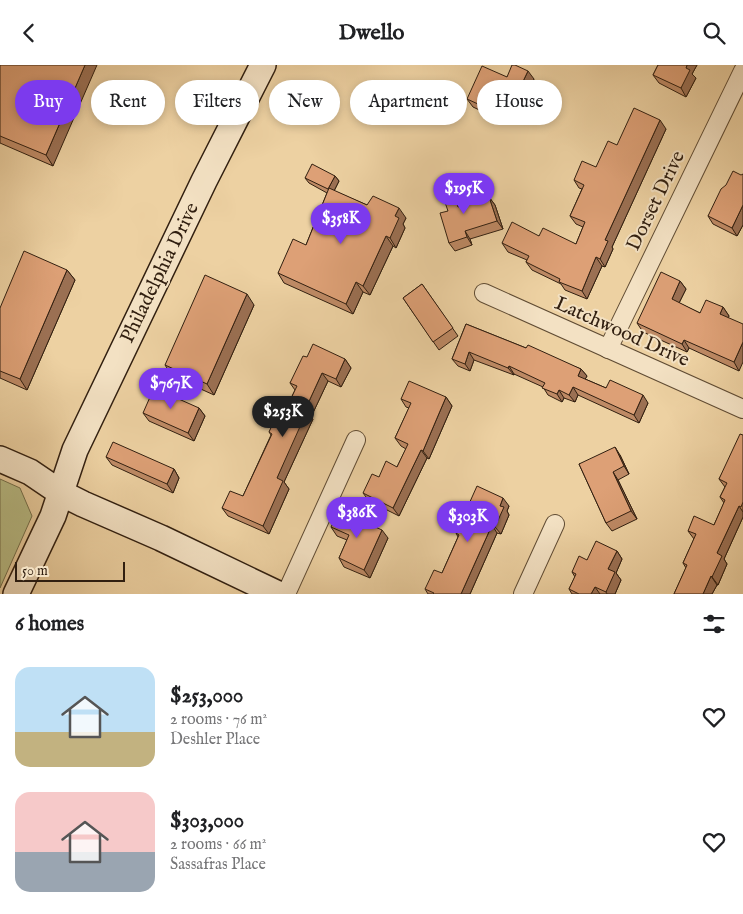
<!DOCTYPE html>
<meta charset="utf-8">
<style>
:root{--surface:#fff;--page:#f6f6f6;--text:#202124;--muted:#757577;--accent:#7c3aed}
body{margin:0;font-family:"IM FELL English",serif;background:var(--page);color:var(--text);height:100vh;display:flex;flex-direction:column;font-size:19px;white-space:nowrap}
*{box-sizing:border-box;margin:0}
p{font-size:16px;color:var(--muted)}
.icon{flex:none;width:28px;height:28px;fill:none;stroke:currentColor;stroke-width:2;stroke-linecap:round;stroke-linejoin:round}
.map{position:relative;height:529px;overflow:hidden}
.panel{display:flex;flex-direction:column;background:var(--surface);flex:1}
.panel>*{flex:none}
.guide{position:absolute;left:15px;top:15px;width:714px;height:45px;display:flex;gap:10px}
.scale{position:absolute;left:15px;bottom:12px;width:110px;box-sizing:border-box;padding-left:5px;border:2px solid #311f10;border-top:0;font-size:14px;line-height:18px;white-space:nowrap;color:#311f10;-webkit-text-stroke:4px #f3e1c3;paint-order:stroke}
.price{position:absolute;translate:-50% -42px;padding:0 11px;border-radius:18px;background:var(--accent);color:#fff;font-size:16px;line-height:32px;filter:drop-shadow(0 1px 2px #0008)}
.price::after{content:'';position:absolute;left:50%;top:30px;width:15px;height:11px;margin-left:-8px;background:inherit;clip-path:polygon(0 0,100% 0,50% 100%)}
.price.on{background:#222;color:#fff}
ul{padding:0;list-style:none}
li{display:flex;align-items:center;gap:15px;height:125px;padding:0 15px}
li span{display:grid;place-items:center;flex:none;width:140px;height:100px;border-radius:15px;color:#555}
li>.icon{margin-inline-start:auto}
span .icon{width:60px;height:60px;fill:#fffc;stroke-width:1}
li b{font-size:21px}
h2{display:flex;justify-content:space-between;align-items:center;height:60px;padding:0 15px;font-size:21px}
.tag{padding:0 18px;border-radius:22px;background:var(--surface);box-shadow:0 2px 8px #0003;font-size:18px;line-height:45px}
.tag.on{background:var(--accent);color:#fff}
header{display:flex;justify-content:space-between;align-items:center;height:65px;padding:0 15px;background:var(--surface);font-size:22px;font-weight:700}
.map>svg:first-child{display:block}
.green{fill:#b8bc85;stroke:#746e4a}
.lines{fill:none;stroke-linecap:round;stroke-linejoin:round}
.minor-casing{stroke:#604c34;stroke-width:20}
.secondary-casing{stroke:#311f10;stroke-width:28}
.minor{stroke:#f3e1c3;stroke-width:18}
.secondary{stroke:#f3e1c3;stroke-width:25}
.wall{fill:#be8a65;stroke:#311f10}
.shaded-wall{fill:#9b7053;stroke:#311f10}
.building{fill:#dda076;stroke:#311f10}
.labels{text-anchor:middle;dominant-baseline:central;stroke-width:4;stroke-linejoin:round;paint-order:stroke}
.street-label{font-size:20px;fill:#311f10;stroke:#f3e1c3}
</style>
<header><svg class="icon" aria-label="back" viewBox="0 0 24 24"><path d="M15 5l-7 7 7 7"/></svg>Dwello<svg class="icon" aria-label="search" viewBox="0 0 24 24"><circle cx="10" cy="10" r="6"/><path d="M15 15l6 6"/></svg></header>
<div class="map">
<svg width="743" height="529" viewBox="0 0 743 529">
<rect width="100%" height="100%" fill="#edd1a2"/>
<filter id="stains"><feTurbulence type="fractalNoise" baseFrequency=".004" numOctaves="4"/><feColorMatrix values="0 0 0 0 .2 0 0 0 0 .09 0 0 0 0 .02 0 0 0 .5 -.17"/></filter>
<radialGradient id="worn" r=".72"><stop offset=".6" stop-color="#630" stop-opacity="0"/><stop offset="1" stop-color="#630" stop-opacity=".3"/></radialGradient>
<!-- green -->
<polygon class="green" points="0,414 20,423 32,451 0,523"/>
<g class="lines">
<!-- minor casing -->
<g class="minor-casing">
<g id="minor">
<polyline points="484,228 743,344"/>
<polyline points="608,284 743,6"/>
<polyline points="286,529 356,375"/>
<polyline points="523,529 555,459"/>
</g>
</g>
<!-- secondary casing -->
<g class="secondary-casing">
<g id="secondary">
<polyline points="0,394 30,407 61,428 83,439 161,473 278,529"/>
<polyline points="16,529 53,451 75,385 204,116 263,0"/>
</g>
</g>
<!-- minor -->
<use href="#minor" class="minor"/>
<!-- secondary -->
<use href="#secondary" class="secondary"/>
</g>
<!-- wall -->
<g class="wall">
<polygon points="0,0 53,101 0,78"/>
<polygon points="658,0 697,0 692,9 696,13 686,32 659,18 653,10"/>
<polygon points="507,12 534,14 522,40 515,36 505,57 473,42 467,34"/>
<polygon points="666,64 612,182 613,184 605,202 602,201 587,234 565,225 561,219 532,205 526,197 527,195 508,187 502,178 539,171 576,179 583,162 576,159 570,151 582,124 579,123 574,115 596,102 617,80"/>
<polygon points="743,109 743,160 737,171 713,159 708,151"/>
<polygon points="335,111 339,116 334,126 367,140 406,153 403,159 405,163 396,183 393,181 370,230 363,227 353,249 284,218 278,208 306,180 327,128 309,118 305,113"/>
<polygon points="455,125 460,141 489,132 495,140 503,164 470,174 472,180 455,186 449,178 448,146"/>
<polygon points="67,205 75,215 27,325 0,313 0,243"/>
<polygon points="680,216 686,224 679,238 700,248 723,242 729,251 728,253 739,306 689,283 687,287 643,267 637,258"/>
<polygon points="422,219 458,271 439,285 403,233"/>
<polygon points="254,240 214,330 172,311 165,300"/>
<polygon points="466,259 526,283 581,304 587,311 585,314 606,323 648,338 639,358 578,330 575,337 564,333 562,337 548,330 543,322 514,309 514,310 474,295 470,306 458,301 452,294"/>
<polygon points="307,292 345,294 351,303 341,322 328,316 311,352 313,354 284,417 289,424 269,469 228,451 222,443 243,431 271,370 269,367 284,348 295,325 290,318"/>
<polygon points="446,332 452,341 429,394 427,393 399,451 369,436 363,428 379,412 397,402 406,384 401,381 395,373 409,343 406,342 401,334"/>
<polygon points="199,343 205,351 194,376 149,356 143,348"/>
<polygon points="743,370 743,452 724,494 727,499 718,520 717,520 712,529 674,529 686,503 683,498 694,474 688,466 714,460 724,438 720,432 725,422 719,414"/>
<polygon points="620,390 629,409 618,415 637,454 612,466 606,458 579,399"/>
<polygon points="106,392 174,404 179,413 173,428 112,400"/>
<polygon points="509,441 507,446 509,450 501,469 497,468 470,529 428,529 425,524 442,508 458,472 456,468"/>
<polygon points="331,462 388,473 370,513 344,502 339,493 347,475 337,471"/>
<polygon points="617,486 622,494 616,508 621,515 615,529 572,529 569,524 575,512 572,507 587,495"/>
</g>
<!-- shaded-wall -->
<g class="shaded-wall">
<polygon points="85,0 97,0 53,101 46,90"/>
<polygon points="687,0 697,0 692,9 696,13 686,32 681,23"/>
<polygon points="528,6 534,14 522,40 516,31"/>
<polygon points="509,28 515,36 505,57 500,49"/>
<polygon points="660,55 666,64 612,182 613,184 605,202 600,194 605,175"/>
<polygon points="335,111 339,116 332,130 328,124"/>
<polygon points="449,116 455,125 464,150 458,142"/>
<polygon points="489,132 495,140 503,164 497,156"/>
<polygon points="743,140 743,160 737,171 732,163"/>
<polygon points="399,143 406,153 403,159 405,163 396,183 390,173 395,151"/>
<polygon points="465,166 470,174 472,180 467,172"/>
<polygon points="386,171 393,181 370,230 363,221"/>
<polygon points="596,192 602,201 587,234 582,226"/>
<polygon points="67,205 75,215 27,325 20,314"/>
<polygon points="680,216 686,224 677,242 672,234"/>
<polygon points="356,217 363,227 353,249 346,239"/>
<polygon points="247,229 254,240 214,330 207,319"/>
<polygon points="723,242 729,251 726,257 720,249"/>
<polygon points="684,275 689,283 687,287 682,279"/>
<polygon points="743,277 743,297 739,306 734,297"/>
<polygon points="469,287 474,295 470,306 465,299"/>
<polygon points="345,294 351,303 341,322 336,314"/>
<polygon points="509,301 514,309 514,310 508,303"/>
<polygon points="581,304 587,311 583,318 578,311"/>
<polygon points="322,308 328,316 311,352 313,354 284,417 289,424 269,469 263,461 277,413 305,345"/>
<polygon points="573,322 578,330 575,337 569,330"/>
<polygon points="559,325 564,333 562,337 557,329"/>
<polygon points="643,330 648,338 639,358 634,350"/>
<polygon points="446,332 452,341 429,394 423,386"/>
<polygon points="199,343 205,351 194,376 188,368"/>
<polygon points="615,382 620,390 629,409 624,401"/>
<polygon points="421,385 427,393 399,451 393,443"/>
<polygon points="174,404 179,413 173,428 167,419"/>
<polygon points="613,407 618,415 637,454 631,446"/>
<polygon points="503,433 509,441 507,446 509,450 501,469 495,462 500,441"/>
<polygon points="739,441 743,447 743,452 724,494 727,499 718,520 712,512 717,488"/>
<polygon points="492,460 497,468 470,529 461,529"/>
<polygon points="382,465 388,473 370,513 364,505"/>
<polygon points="617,486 622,494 616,508 621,515 615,529 607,529 606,527 608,504"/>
<polygon points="711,511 717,520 712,529 703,529"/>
<polygon points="595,522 600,529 591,529"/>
</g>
<!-- building -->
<g class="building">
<polygon points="0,0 85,0 46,90 0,71"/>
<polygon points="512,0 515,0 528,6 516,31 509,28 500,49 467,34 482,1 507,12"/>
<polygon points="658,0 687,0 686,3 690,5 681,23 653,10"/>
<polygon points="634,43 660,55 605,175 608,176 600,194 596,192 582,226 559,217 560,214 526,197 529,191 502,178 512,157 539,171 543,163 576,179 585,157 570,151 584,120 574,115 582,96 596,102 608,76 617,80"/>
<polygon points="312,99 335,111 328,124 305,113"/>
<polygon points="733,106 741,110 743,109 743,140 732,163 708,151 721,124 726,120"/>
<polygon points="449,116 458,142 489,132 497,156 465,166 467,172 449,178 440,148 448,146 439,120"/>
<polygon points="329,123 367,140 373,131 399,143 395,151 399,153 390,173 386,171 363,221 356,217 346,239 278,208 293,174 306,180"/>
<polygon points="24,186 67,205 20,314 0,306 0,243"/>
<polygon points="661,207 680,216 672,234 700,248 706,235 723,242 720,249 743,259 743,277 734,297 684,275 682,279 637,258"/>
<polygon points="205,210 247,229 207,319 165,300"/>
<polygon points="422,219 453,263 433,277 403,233"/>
<polygon points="466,259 526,283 528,280 581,304 578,311 606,323 610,315 643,330 634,350 573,322 569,330 559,325 557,329 542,323 545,318 509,301 508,303 469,287 465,299 452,294"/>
<polygon points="313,279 345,294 336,314 322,308 305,345 307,346 277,413 283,416 263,461 222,443 230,426 243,431 272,369 269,367 279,345 284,348 297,321 290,318 303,291 307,292"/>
<polygon points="409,316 446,332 423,386 421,385 393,443 363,428 372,409 379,412 386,396 397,402 408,379 395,373 411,338 401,334"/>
<polygon points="154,323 199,343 188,368 143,348"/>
<polygon points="740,369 743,370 743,437 741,442 739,441 717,488 722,491 712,512 711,511 703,529 674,529 687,500 683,498 696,469 688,466 694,451 714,460 725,435 720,432 727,418 719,414"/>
<polygon points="113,377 174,404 167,419 106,392"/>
<polygon points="615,382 624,401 613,407 631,446 606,458 579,399"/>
<polygon points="477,421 503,433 500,441 504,442 495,462 492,460 461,529 433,529 434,528 425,524 434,505 442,508 459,470 456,468"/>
<polygon points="339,446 382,465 364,505 339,493 349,470 331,462"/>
<polygon points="596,476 617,486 608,504 615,507 606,527 595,522 591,529 579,529 569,524 576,509 572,507 579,491 587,495"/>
</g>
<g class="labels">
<!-- street labels -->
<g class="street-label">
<text transform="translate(656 136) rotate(-64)">Dorset Drive</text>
<text transform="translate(160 208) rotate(-64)">Philadelphia Drive</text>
<text transform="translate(622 267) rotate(24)">Latchwood Drive</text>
</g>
</g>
<rect width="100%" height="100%" filter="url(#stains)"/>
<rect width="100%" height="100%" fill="url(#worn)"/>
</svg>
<div class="scale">50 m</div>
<b class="price" style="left:464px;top:150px">$195K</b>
<b class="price" style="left:341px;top:180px">$358K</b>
<b class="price" style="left:171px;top:345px">$767K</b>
<b class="price on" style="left:283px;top:373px">$253K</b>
<b class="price" style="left:357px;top:474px">$386K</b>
<b class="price" style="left:468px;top:478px">$303K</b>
<div class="guide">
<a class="tag on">Buy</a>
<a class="tag">Rent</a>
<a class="tag">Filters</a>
<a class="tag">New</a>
<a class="tag">Apartment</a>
<a class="tag">House</a>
</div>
</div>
<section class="panel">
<h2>6 homes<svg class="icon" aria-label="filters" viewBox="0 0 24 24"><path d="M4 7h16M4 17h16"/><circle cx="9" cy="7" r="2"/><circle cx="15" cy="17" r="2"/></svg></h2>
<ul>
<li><span style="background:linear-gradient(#bfe0f5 65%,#c2b280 0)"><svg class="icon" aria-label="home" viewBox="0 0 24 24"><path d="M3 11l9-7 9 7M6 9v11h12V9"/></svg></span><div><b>$253,000</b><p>2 rooms · 76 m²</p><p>Deshler Place</p></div><svg class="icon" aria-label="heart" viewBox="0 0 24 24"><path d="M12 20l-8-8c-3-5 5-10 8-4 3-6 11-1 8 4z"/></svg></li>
<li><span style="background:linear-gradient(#f6c9c9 60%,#9aa5b1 0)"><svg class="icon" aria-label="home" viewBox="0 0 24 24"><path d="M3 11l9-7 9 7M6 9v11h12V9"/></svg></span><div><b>$303,000</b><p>2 rooms · 66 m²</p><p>Sassafras Place</p></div><svg class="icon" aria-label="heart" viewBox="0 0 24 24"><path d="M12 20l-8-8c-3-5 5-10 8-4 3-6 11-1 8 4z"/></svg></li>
</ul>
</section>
